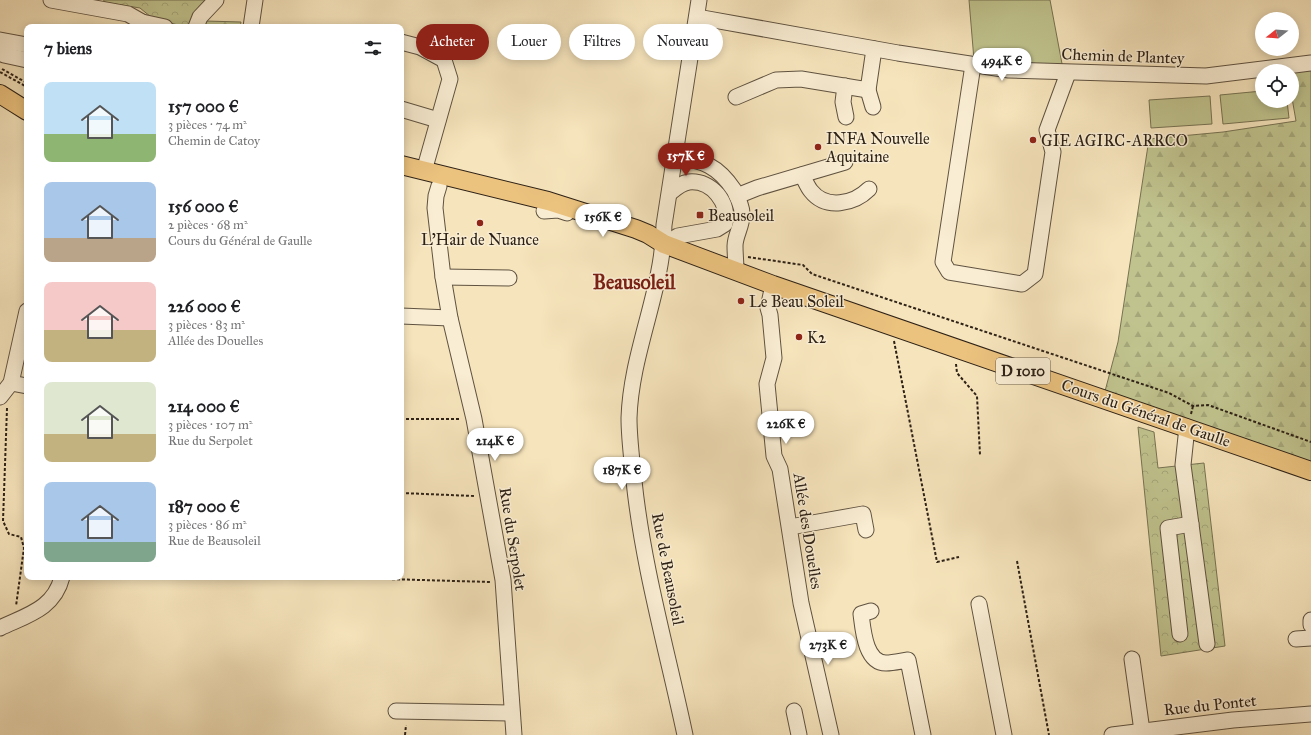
<!DOCTYPE html>
<html lang="fr">
<meta charset="utf-8">
<style>
:root{--surface:#fff;--page:#f6f6f6;--text:#202124;--muted:#757577;--accent:#8f2418}
body{margin:0;font-family:"IM FELL Great Primer",serif;background:var(--page);color:var(--text);height:100vh;display:flex;flex-direction:column;font-size:15px;white-space:nowrap}
*{box-sizing:border-box;margin:0}
p{font-size:13px;color:var(--muted)}
.icon{flex:none;width:22px;height:22px;fill:none;stroke:currentColor;stroke-width:2;stroke-linecap:round;stroke-linejoin:round}
.map{position:relative;flex:1;overflow:hidden}
.panel{position:absolute;left:24px;top:24px;width:380px;height:556px;display:flex;flex-direction:column;background:var(--surface);border-radius:8px;box-shadow:0 2px 10px #0003}
.panel>*{flex:none}
.banner{position:absolute;left:416px;top:24px;width:380px;height:36px;display:flex;gap:8px}
.needle{width:26px;rotate:253deg}
.fabs{position:absolute;left:1255px;top:12px;display:grid;gap:8px}
.fabs a{display:grid;place-items:center;width:44px;height:44px;border-radius:50%;background:var(--surface);box-shadow:0 2px 10px #0003;font-size:20px}
.price{position:absolute;translate:-50% -34px;padding:0 9px;border-radius:14px;background:#fff;color:#222;font-size:13px;line-height:26px;filter:drop-shadow(0 1px 2px #0008)}
.price::after{content:'';position:absolute;left:50%;top:24px;width:12px;height:9px;margin-left:-6px;background:inherit;clip-path:polygon(0 0,100% 0,50% 100%)}
.price.selected{background:var(--accent);color:#fff}
ul{padding:0;list-style:none}
li{display:flex;align-items:center;gap:12px;height:100px;padding:0 20px}
li span{display:grid;place-items:center;flex:none;width:112px;height:80px;border-radius:8px;color:#555}
li>.icon{margin-inline-start:auto}
span .icon{width:48px;height:48px;fill:#fffc;stroke-width:1}
li b{font-size:17px}
h2{display:flex;justify-content:space-between;align-items:center;height:48px;padding:0 20px;font-size:17px}
.tag{padding:0 14px;border-radius:18px;background:var(--surface);box-shadow:0 2px 10px #0003;font-size:14px;line-height:36px}
.tag.selected{background:var(--accent);color:#fff}
.map>svg:first-child{display:block}
.green{fill:#c0c38e;stroke:#767252}
.forest{fill:url(#forest-firs);stroke:#767252}
.park{fill:url(#park-crowns);stroke:#767252}
.lines{fill:none;stroke-linecap:round;stroke-linejoin:round}
.minor-casing{stroke:#5f5240;stroke-width:17}
.major-casing{stroke:#2d2116;stroke-width:20}
.path{stroke:#2d2116;stroke-width:2;stroke-dasharray:3 2;stroke-linecap:butt}
.minor{stroke:#f9edd3;stroke-width:15}
.major{stroke:#ebc27e;stroke-width:18}
.poi-dot{fill:#8f2418;stroke:#f9edd3;stroke-width:1.5}
.labels{text-anchor:middle;dominant-baseline:central;stroke-width:3;stroke-linejoin:round;paint-order:stroke}
.shield{fill:#f9edd3;stroke:#6a5e4f;stroke-width:1}
.shield-label{font-size:15px;font-weight:bold;fill:#2d2116}
.street-label{font-size:16px;fill:#2d2116;stroke:#f9edd3}
.poi-label{font-size:16px;fill:#2d2116;stroke:#f9edd3;text-anchor:start}
.district-label{font-size:20px;font-weight:bold;fill:#7a1f14;stroke:#f9edd3}
</style>
<div class="map">
<svg width="1311" height="735" viewBox="0 0 1311 735">
<defs>
<pattern id="forest-firs" width="22" height="20" patternUnits="userSpaceOnUse"><rect width="22" height="20" fill="#c0c38e"/><path d="M5 1l3.5 6h-7zM16 11l3.5 6h-7z" fill="#a5a77a"/></pattern>
<pattern id="park-crowns" width="20" height="18" patternUnits="userSpaceOnUse"><rect width="20" height="18" fill="#c0c38e"/><path d="M2 6a3 3 0 1 1 6 0M12 15a3 3 0 1 1 6 0" fill="none" stroke="#a5a77a"/></pattern>
</defs>
<rect width="100%" height="100%" fill="#f6e4bc"/>
<filter id="stains"><feTurbulence type="fractalNoise" baseFrequency=".005" numOctaves="4"/><feColorMatrix values="0 0 0 0 .2 0 0 0 0 .09 0 0 0 0 .02 0 0 0 .5 -.17"/></filter>
<radialGradient id="worn" r=".72"><stop offset=".6" stop-color="#630" stop-opacity="0"/><stop offset="1" stop-color="#630" stop-opacity=".3"/></radialGradient>
<!-- green -->
<g class="green">
<polygon points="969,0 1050,0 1063,69 974,60"/>
<polygon points="1262,91 1262,101 1287,101 1289,118 1223,124 1220,95"/>
<polygon points="1210,96 1212,124 1151,128 1149,100"/>
</g>
<!-- forest -->
<g class="forest">
<polygon points="205,21 241,22 240,27 201,27"/>
<polygon points="1311,63 1311,465 1104,395 1118,342 1149,139 1223,132 1296,121 1292,98 1292,71"/>
</g>
<!-- park -->
<g class="park">
<polygon points="104,0 211,0 192,24 181,26 151,17 140,8 103,2"/>
<polygon points="1138,427 1154,432 1158,468 1204,463 1225,646 1161,656"/>
</g>
<g class="lines">
<!-- minor casing -->
<g class="minor-casing">
<g id="minor">
<polyline points="51,0 128,14 142,22 145,27"/>
<polyline points="697,17 898,53 1009,70 1206,76 1311,63"/>
<polyline points="142,22 165,27"/>
<polyline points="196,27 200,17 216,0"/>
<polyline points="251,27 255,0"/>
<polyline points="0,40 27,45"/>
<polyline points="401,42 420,47 444,60 450,79 424,171"/>
<polyline points="0,49 4,55 27,60"/>
<polyline points="973,65 943,262 949,272 1022,284 1035,274 1053,152 1047,130 1068,73"/>
<polyline points="845,86 843,102 846,117"/>
<polyline points="868,90 873,107"/>
<polyline points="736,97 776,80 801,79 868,90 874,49"/>
<polyline points="401,109 438,120"/>
<path d="M675,157c28,3 43,9 59,33 3,6 8,16 8,23 1,12 -7,22 -7,33 0,8 1,17 1,25"/>
<path d="M802,175c3,5 5,11 9,16 15,19 43,13 58,-2"/>
<polyline points="439,186 436,196 435,208 443,277 450,318 474,419 503,580 514,735"/>
<polyline points="737,196 757,188 845,162"/>
<polyline points="544,211 558,210 567,213"/>
<path d="M657,241l7,3 14,-8 39,-7 8,-5c5,-21 -13,-44 -36,-42 -8,1 -13,6 -19,11"/>
<polyline points="443,277 509,278"/>
<polyline points="773,285 768,308 770,315 774,358 767,384 774,456 780,469 801,603 831,735"/>
<polyline points="401,316 450,318"/>
<polyline points="11,383 27,386"/>
<polyline points="0,397 11,383 27,311"/>
<polyline points="1187,427 1183,465 1207,644"/>
<polyline points="790,527 863,514 866,530"/>
<polyline points="979,604 1004,735"/>
<path d="M871,611l-10,3c2,15 4,49 25,49 7,0 15,-2 22,-3l15,75"/>
<polyline points="1311,620 1311,625"/>
<path d="M0,628c27,-13 54,-19 62,-51"/>
<polyline points="1180,634 1168,528 1191,524"/>
<polyline points="1296,639 1311,638"/>
<polyline points="1132,659 1142,731"/>
<polyline points="396,711 512,713"/>
<polyline points="794,711 799,735"/>
<path d="M685,735c-18,-85 -42,-168 -51,-254 -2,-21 -5,-42 -5,-63 2,-66 34,-127 35,-193l35,-225"/>
<polyline points="1112,735 1233,720 1311,714"/>
</g>
</g>
<!-- major casing -->
<g class="major-casing">
<g id="major">
<polyline points="0,94 27,111"/>
<polyline points="401,165 548,201 636,229 648,234 664,244 773,285 1311,471"/>
</g>
</g>
<!-- path -->
<g class="path">
<polyline points="2,69 27,83"/>
<polyline points="0,72 27,87"/>
<polyline points="748,257 803,265 812,274 1169,393 1193,406 1208,405 1311,442"/>
<polyline points="894,341 937,562 959,557"/>
<polyline points="956,364 957,373 977,396 980,455"/>
<polyline points="7,408 3,521 9,534 21,537 24,548 16,606"/>
<polyline points="1191,414 1193,406"/>
<polyline points="401,419 461,419"/>
<polyline points="401,493 474,496"/>
<polyline points="1017,561 1049,735"/>
<polyline points="317,577 490,582"/>
<polyline points="405,735 406,725"/>
</g>
<!-- minor -->
<use href="#minor" class="minor"/>
<!-- major -->
<use href="#major" class="major"/>
</g>
<!-- markers -->
<g class="poi-dot">
<circle cx="1033" cy="140" r="4"/>
<circle cx="818" cy="147" r="4"/>
<rect x="696" y="211" width="8" height="8" rx="2"/>
<circle cx="480" cy="223" r="4"/>
<circle cx="741" cy="301" r="4"/>
<circle cx="799" cy="337" r="4"/>
</g>
<g class="labels">
<!-- shield labels -->
<rect class="shield" x="996" y="358" width="54" height="26" rx="3"/>
<g class="shield-label">
<text x="1023" y="371">D 1010</text>
</g>
<!-- street labels -->
<g class="street-label">
<text transform="translate(1123 56) rotate(2)">Chemin de Plantey</text>
<text transform="translate(1146 413) rotate(19)">Cours du Général de Gaulle</text>
<text transform="translate(808 531) rotate(81)">Allée des Douelles</text>
<text transform="translate(513 539) rotate(81)">Rue du Serpolet</text>
<text transform="translate(668 569) rotate(79)">Rue de Beausoleil</text>
<text transform="translate(1210 705) rotate(-6)">Rue du Pontet</text>
</g>
<!-- poi labels -->
<g class="poi-label">
<text x="826" y="138">INFA Nouvelle<tspan x="826" dy="18">Aquitaine</tspan></text>
<text x="1041" y="140">GIE AGIRC-ARRCO</text>
<text x="708" y="215">Beausoleil</text>
<text x="480" y="239" text-anchor="middle">L'Hair de Nuance</text>
<text x="749" y="301">Le Beau Soleil</text>
<text x="807" y="337">K2</text>
</g>
<!-- district labels -->
<g class="district-label">
<text x="634" y="282">Beausoleil</text>
</g>
</g>
<rect width="100%" height="100%" filter="url(#stains)"/>
<rect width="100%" height="100%" fill="url(#worn)"/>
</svg>
<div class="fabs">
<a><svg class="needle" viewBox="-14 -14 28 28"><path d="M0-13l5 13h-10z" fill="#e53935"/><path d="M0 13l5-13h-10z" fill="#757577"/></svg></a>
<a><svg class="icon" aria-label="locate" viewBox="0 0 24 24"><circle cx="12" cy="12" r="6"/><path d="M12 2v4M12 18v4M2 12h4M18 12h4"/></svg></a>
</div>
<b class="price" style="left:1002px;top:82px">494K €</b>
<b class="price selected" style="left:686px;top:177px">157K €</b>
<b class="price" style="left:603px;top:238px">156K €</b>
<b class="price" style="left:786px;top:445px">226K €</b>
<b class="price" style="left:495px;top:462px">214K €</b>
<b class="price" style="left:622px;top:491px">187K €</b>
<b class="price" style="left:828px;top:666px">273K €</b>
<div class="banner">
<a class="tag selected">Acheter</a>
<a class="tag">Louer</a>
<a class="tag">Filtres</a>
<a class="tag">Nouveau</a>
</div>
<section class="panel">
<h2>7 biens<svg class="icon" aria-label="filters" viewBox="0 0 24 24"><path d="M4 7h16M4 17h16"/><circle cx="9" cy="7" r="2"/><circle cx="15" cy="17" r="2"/></svg></h2>
<ul>
<li><span style="background:linear-gradient(#bfe0f5 65%,#8fb573 0)"><svg class="icon" aria-label="home" viewBox="0 0 24 24"><path d="M3 11l9-7 9 7M6 9v11h12V9"/></svg></span><div><b>157 000 €</b><p>3 pièces · 74 m²</p><p>Chemin de Catoy</p></div></li>
<li><span style="background:linear-gradient(#a9c7e8 70%,#b9a48a 0)"><svg class="icon" aria-label="home" viewBox="0 0 24 24"><path d="M3 11l9-7 9 7M6 9v11h12V9"/></svg></span><div><b>156 000 €</b><p>2 pièces · 68 m²</p><p>Cours du Général de Gaulle</p></div></li>
<li><span style="background:linear-gradient(#f6c9c9 60%,#c2b280 0)"><svg class="icon" aria-label="home" viewBox="0 0 24 24"><path d="M3 11l9-7 9 7M6 9v11h12V9"/></svg></span><div><b>226 000 €</b><p>3 pièces · 83 m²</p><p>Allée des Douelles</p></div></li>
<li><span style="background:linear-gradient(#dfe7d0 65%,#c2b280 0)"><svg class="icon" aria-label="home" viewBox="0 0 24 24"><path d="M3 11l9-7 9 7M6 9v11h12V9"/></svg></span><div><b>214 000 €</b><p>3 pièces · 107 m²</p><p>Rue du Serpolet</p></div></li>
<li><span style="background:linear-gradient(#a9c7e8 75%,#7fa58c 0)"><svg class="icon" aria-label="home" viewBox="0 0 24 24"><path d="M3 11l9-7 9 7M6 9v11h12V9"/></svg></span><div><b>187 000 €</b><p>3 pièces · 86 m²</p><p>Rue de Beausoleil</p></div></li>
</ul>
</section>
</div>
